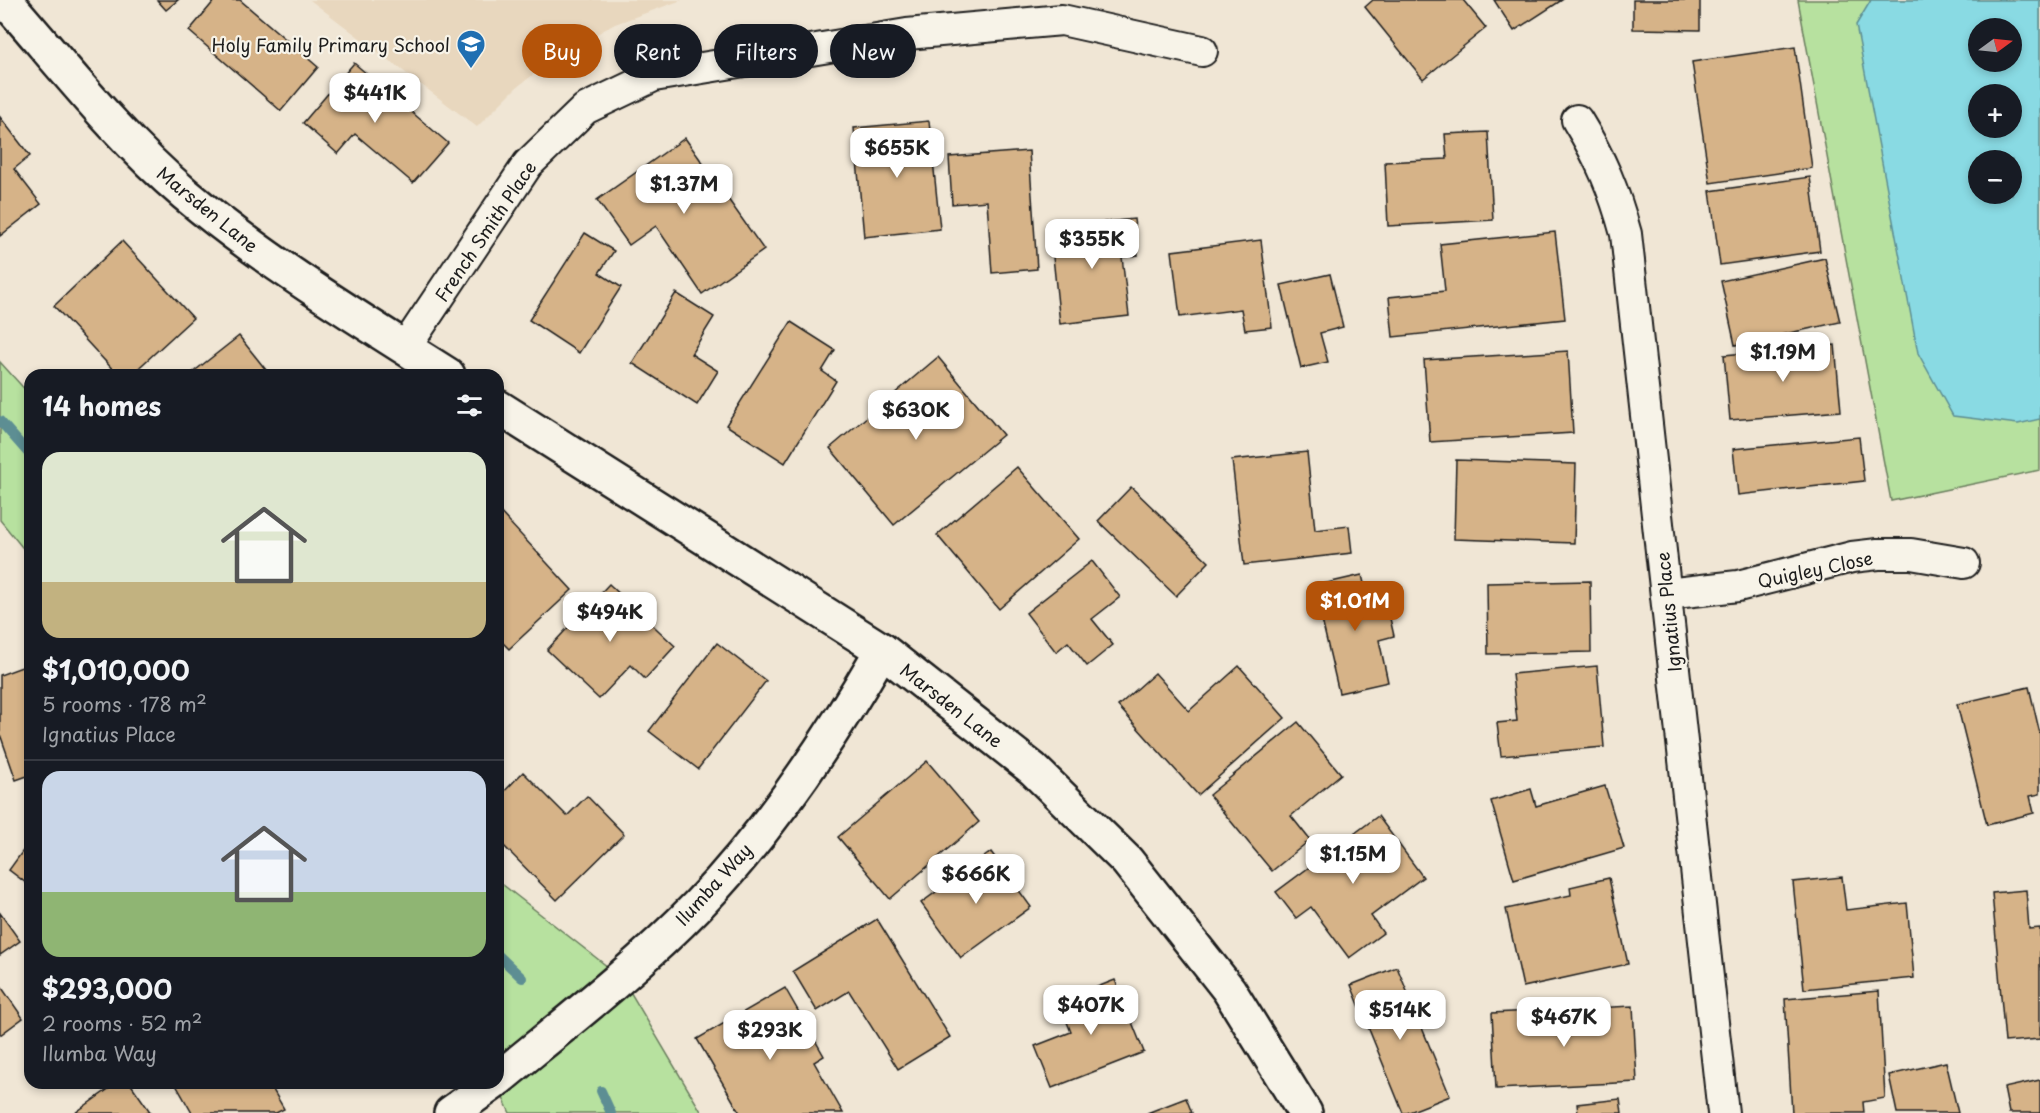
<!DOCTYPE html>
<meta charset="utf-8">
<style>
:root{--surface:#171b24;--page:#242831;--text:#f1f3f6;--muted:#9ea1a6;--line:#363941;--accent:#b45309}
body{margin:0;font-family:"Playpen Sans",sans-serif;background:var(--page);color:var(--text);height:100vh;display:flex;flex-direction:column;font-size:22px;white-space:nowrap}
*{box-sizing:border-box;margin:0}
p{font-size:20px;color:var(--muted)}
.icon{flex:none;width:33px;height:33px;fill:none;stroke:currentColor;stroke-width:2;stroke-linecap:round;stroke-linejoin:round}
.map{position:relative;flex:1;overflow:hidden}
.drawer{position:absolute;left:24px;top:369px;width:480px;height:720px;display:flex;flex-direction:column;background:var(--surface);border-radius:18px;box-shadow:0 3px 9px #0003}
.drawer>*{flex:none}
.top-card{position:absolute;left:522px;top:24px;width:570px;height:54px;display:flex;gap:12px}
.needle{width:39px;rotate:75deg}
.tools{position:absolute;left:1968px;top:18px;display:grid;gap:12px}
.tools a{display:grid;place-items:center;width:54px;height:54px;border-radius:50%;background:var(--surface);box-shadow:0 3px 9px #0003;font-size:30px}
.price{position:absolute;translate:-50% -51px;padding:0 14px;border-radius:12px;background:#fff;color:#222;font-size:20px;line-height:39px;filter:drop-shadow(0 2px 3px #0008)}
.price::after{content:'';position:absolute;left:50%;top:36px;width:18px;height:14px;margin-left:-9px;background:inherit;clip-path:polygon(0 0,100% 0,50% 100%)}
.price.on{background:var(--accent);color:#fff}
ul{padding:0;list-style:none}
li{display:grid;align-content:center;gap:12px;height:318px;padding:0 18px}
li+li{border-top:2px solid var(--line)}
li span{display:grid;place-items:center;height:186px;border-radius:18px;color:#555}
li>.icon{margin-inline-start:auto}
span .icon{width:108px;height:108px;fill:#fffc;stroke-width:1}
li b{font-size:26px}
h2{display:flex;justify-content:space-between;align-items:center;height:72px;padding:0 18px;font-size:26px}
.chip{padding:0 21px;border-radius:27px;background:var(--surface);box-shadow:0 3px 9px #0003;font-size:21px;line-height:54px}
.chip.on{background:var(--accent);color:#fff}
.map>svg:first-child{display:block}
.built{fill:#e8d7be}
.green{fill:#b7e19f;stroke:#6a7e5e;stroke-width:1.5;fill-rule:evenodd}
.water{fill:#89dae3;stroke:#5d8e93;stroke-width:1.5;fill-rule:evenodd}
.lines{fill:none;stroke-linecap:round;stroke-linejoin:round}
.stream{stroke:#5d8e93;stroke-width:10}
.building{fill:#d6b388;stroke:#1c1c1c;stroke-width:1.5}
.street-casing{stroke:#1c1c1c;stroke-width:34}
.secondary-casing{stroke:#1c1c1c;stroke-width:38}
.street{stroke:#f7f3e8;stroke-width:30}
.secondary{stroke:#f7f3e8;stroke-width:33}
.labels{text-anchor:middle;dominant-baseline:central;stroke-width:4.5;stroke-linejoin:round;paint-order:stroke}
.poi-label{font-size:18px;fill:#1c1c1c;stroke:#f7f3e8;text-anchor:end}
.street-label{font-size:18px;fill:#1c1c1c;stroke:#f7f3e8}
</style>
<div class="map">
<svg width="2040" height="1113" viewBox="0 0 2040 1113">
<rect width="100%" height="100%" fill="#f0e6d5"/>
<filter id="ink" filterUnits="userSpaceOnUse"><feTurbulence type="fractalNoise" baseFrequency=".0167" numOctaves="2"/><feDisplacementMap in="SourceGraphic" scale="12" xChannelSelector="R" yChannelSelector="G"/><feConvolveMatrix kernelMatrix="1 2 1 2 8 2 1 2 1" color-interpolation-filters="sRGB"/></filter>
<g filter="url(#ink)">
<!-- built -->
<polygon class="built" points="310,0 682,0 615,24 562,53 517,87 477,127"/>
<!-- green -->
<g class="green">
<path d="M1798,0h242v470l-149,31zM1978,28h34v34h-34zM1978,94h34v34h-34zM1978,160h34v34h-34z"/>
<polygon points="0,362 30,395 30,557 0,520"/>
<polygon points="498,881 622,978 702,1113 510,1113 496,1083 498,1083"/>
</g>
<!-- water -->
<path class="water" d="M1871,0h169v419l-22,5 -65,-8 -35,-63 -62,-328zM1978,28h34v34h-34zM1978,94h34v34h-34zM1978,160h34v34h-34z"/>
<g class="lines">
<!-- stream -->
<g class="stream">
<polyline points="0,421 30,455"/>
<polyline points="498,955 522,978"/>
<polyline points="601,1091 611,1113"/>
</g>
</g>
<!-- building -->
<g class="building">
<polygon points="157,0 178,0 166,10"/>
<polygon points="215,0 240,0 318,67 281,111 189,31"/>
<polygon points="1373,0 1463,0 1486,28 1423,79 1365,7"/>
<polygon points="1494,0 1562,0 1514,31"/>
<polygon points="1633,0 1700,0 1700,30 1633,29"/>
<polygon points="1795,47 1812,168 1710,183 1692,62"/>
<polygon points="354,63 448,143 413,183 355,134 338,154 303,123"/>
<polygon points="0,117 30,156 14,169 41,204 0,236"/>
<polygon points="929,121 940,229 864,237 854,128"/>
<polygon points="1488,132 1493,220 1388,226 1385,162 1447,159 1445,134"/>
<polygon points="685,138 764,250 702,294 656,226 629,245 597,200"/>
<polygon points="1029,151 1037,269 992,273 987,201 952,204 949,157"/>
<polygon points="1810,177 1820,251 1720,265 1710,191"/>
<polygon points="1134,219 1138,255 1122,257 1129,316 1060,324 1050,228"/>
<polygon points="1555,232 1565,319 1393,337 1389,297 1445,291 1440,244"/>
<polygon points="585,233 614,251 599,273 621,287 579,353 529,320"/>
<polygon points="1261,240 1272,327 1245,330 1241,309 1180,317 1172,251"/>
<polygon points="122,241 193,318 131,375 118,375 54,306"/>
<polygon points="1825,258 1840,322 1735,345 1721,281"/>
<polygon points="1330,274 1343,327 1320,333 1328,362 1301,368 1281,285"/>
<polygon points="676,293 714,317 691,354 718,371 697,405 632,363"/>
<polygon points="791,322 835,350 822,371 836,381 785,463 726,425"/>
<polygon points="239,336 270,375 194,375 192,373"/>
<polygon points="1835,345 1841,411 1730,420 1724,355"/>
<polygon points="1568,351 1573,433 1430,442 1424,360"/>
<polygon points="938,357 1003,435 894,525 830,448"/>
<polygon points="1859,437 1864,481 1738,495 1733,449"/>
<polygon points="1307,452 1315,530 1349,526 1352,553 1244,565 1232,460"/>
<polygon points="1456,460 1576,464 1574,543 1454,539"/>
<polygon points="1017,467 1079,539 999,609 937,535"/>
<polygon points="1131,487 1209,562 1176,596 1098,521"/>
<polygon points="498,510 572,590 509,649 498,638"/>
<polygon points="1092,561 1120,597 1092,619 1113,645 1087,666 1068,642 1056,652 1026,613"/>
<polygon points="1362,575 1367,596 1384,592 1394,636 1379,640 1388,682 1339,693 1314,586"/>
<polygon points="1590,581 1591,652 1488,654 1487,583"/>
<polygon points="609,584 675,646 645,679 631,665 599,699 547,650"/>
<polygon points="717,643 766,681 698,769 649,731"/>
<polygon points="30,664 30,775 16,780 0,734 0,675"/>
<polygon points="1239,666 1285,718 1198,795 1118,706 1155,673 1189,711"/>
<polygon points="1597,666 1604,747 1501,756 1497,723 1517,721 1512,674"/>
<polygon points="2029,687 2040,734 2040,794 2030,796 2034,813 1987,825 1957,704"/>
<polygon points="1298,722 1341,774 1291,816 1310,840 1272,871 1209,795"/>
<polygon points="927,761 979,822 890,899 838,837"/>
<polygon points="523,772 567,816 587,796 624,834 557,900 498,840 498,798"/>
<polygon points="1605,786 1624,848 1514,880 1491,801 1531,789 1536,806"/>
<polygon points="1378,816 1423,877 1371,916 1383,933 1349,958 1311,907 1296,918 1276,892"/>
<polygon points="30,841 30,886 9,870"/>
<polygon points="991,852 1031,907 961,958 921,903"/>
<polygon points="1842,877 1846,910 1907,903 1914,978 1804,989 1793,882"/>
<polygon points="1609,878 1628,964 1523,987 1506,909 1571,895 1570,887"/>
<polygon points="2026,890 2029,929 2040,928 2040,1039 2005,1042 1992,893"/>
<polygon points="0,913 20,941 0,955"/>
<polygon points="877,919 950,1037 898,1069 849,991 817,1011 793,971"/>
<polygon points="1397,967 1450,1096 1407,1113 1403,1113 1351,985"/>
<polygon points="1115,980 1144,1052 1052,1088 1035,1046 1071,1032 1059,1002"/>
<polygon points="0,985 23,1018 0,1035"/>
<polygon points="785,988 824,1056 814,1062 843,1113 740,1113 697,1039"/>
<polygon points="1879,991 1885,1098 1863,1102 1864,1113 1792,1113 1785,999"/>
<polygon points="1633,1006 1637,1082 1496,1089 1492,1013"/>
<polygon points="1946,1062 1958,1113 1897,1113 1889,1075"/>
<polygon points="2040,1080 2040,1113 2009,1113 2004,1088"/>
<polygon points="117,1083 130,1083 151,1113 75,1113"/>
<polygon points="175,1083 269,1083 284,1109 276,1113 192,1113"/>
<polygon points="1186,1098 1192,1113 1147,1113"/>
<polygon points="1620,1099 1622,1113 1578,1113 1577,1104"/>
</g>
<g class="lines">
<!-- street casing -->
<g class="street-casing">
<g id="street">
<path d="M1577,120c24,39 37,70 49,114l97,879"/>
<polyline points="405,348 528,164 585,109 654,76 907,34 1062,20 1202,51"/>
<polyline points="1666,594 1738,586 1852,557 1878,554 1911,554 1964,563"/>
</g>
</g>
<!-- secondary casing -->
<g class="secondary-casing">
<g id="secondary">
<path d="M5,0c58,66 113,137 180,194 81,68 173,124 263,181"/>
<polyline points="498,407 882,650 1033,769 1127,861 1229,990 1305,1113"/>
<path d="M498,1079c68,-56 138,-110 200,-174 72,-75 132,-165 184,-255"/>
<polyline points="451,1113 493,1083"/>
</g>
</g>
<!-- street -->
<use href="#street" class="street"/>
<!-- secondary -->
<use href="#secondary" class="secondary"/>
</g>
</g>
<!-- icons -->
<defs>
<g id="school-pin" transform="scale(1.5)"><path d="M0 17L-7.5 6A9.5 9.5 0 1 1 7.5 6Z" fill="#1f6fb2" stroke="#f7f3e8"/><path d="M0-5L7-2L0 1L-7-2ZM-4 1L0 2.5L4 1V4Q0 6-4 4Z" fill="#fff"/></g>
</defs>
<g fill-rule="evenodd">
<use href="#school-pin" x="471" y="44"/>
</g>
<g class="labels">
<!-- poi labels -->
<g class="poi-label">
<text x="450" y="44">Holy Family Primary School</text>
</g>
<!-- street labels -->
<g class="street-label">
<text transform="translate(208 209) rotate(39)">Marsden Lane</text>
<text transform="translate(485 231) rotate(-56)">French Smith Place</text>
<text transform="translate(1815 569) rotate(-12)">Quigley Close</text>
<text transform="translate(1668 612) rotate(-96)">Ignatius Place</text>
<text transform="translate(952 705) rotate(38)">Marsden Lane</text>
<text transform="translate(713 884) rotate(-48)">Ilumba Way</text>
</g>
</g>
</svg>
<div class="tools">
<a><svg class="needle" viewBox="-14 -14 28 28"><path d="M0-13l5 13h-10z" fill="#e53935"/><path d="M0 13l5-13h-10z" fill="#9ea1a6"/></svg></a>
<a>+</a>
<a>−</a>
</div>
<b class="price" style="left:375px;top:124px">$441K</b>
<b class="price" style="left:897px;top:179px">$655K</b>
<b class="price" style="left:684px;top:215px">$1.37M</b>
<b class="price" style="left:1092px;top:270px">$355K</b>
<b class="price" style="left:1783px;top:383px">$1.19M</b>
<b class="price" style="left:916px;top:441px">$630K</b>
<b class="price on" style="left:1355px;top:632px">$1.01M</b>
<b class="price" style="left:610px;top:643px">$494K</b>
<b class="price" style="left:1353px;top:885px">$1.15M</b>
<b class="price" style="left:976px;top:905px">$666K</b>
<b class="price" style="left:1091px;top:1036px">$407K</b>
<b class="price" style="left:1400px;top:1041px">$514K</b>
<b class="price" style="left:1564px;top:1048px">$467K</b>
<b class="price" style="left:770px;top:1061px">$293K</b>
<div class="top-card">
<a class="chip on">Buy</a>
<a class="chip">Rent</a>
<a class="chip">Filters</a>
<a class="chip">New</a>
</div>
<section class="drawer">
<h2>14 homes<svg class="icon" aria-label="filters" viewBox="0 0 24 24"><path d="M4 7h16M4 17h16"/><circle cx="9" cy="7" r="2"/><circle cx="15" cy="17" r="2"/></svg></h2>
<ul>
<li><span style="background:linear-gradient(#dfe7d0 70%,#c2b280 0)"><svg class="icon" aria-label="home" viewBox="0 0 24 24"><path d="M3 11l9-7 9 7M6 9v11h12V9"/></svg></span><div><b>$1,010,000</b><p>5 rooms · 178 m²</p><p>Ignatius Place</p></div></li>
<li><span style="background:linear-gradient(#c9d6e8 65%,#8fb573 0)"><svg class="icon" aria-label="home" viewBox="0 0 24 24"><path d="M3 11l9-7 9 7M6 9v11h12V9"/></svg></span><div><b>$293,000</b><p>2 rooms · 52 m²</p><p>Ilumba Way</p></div></li>
</ul>
</section>
</div>
